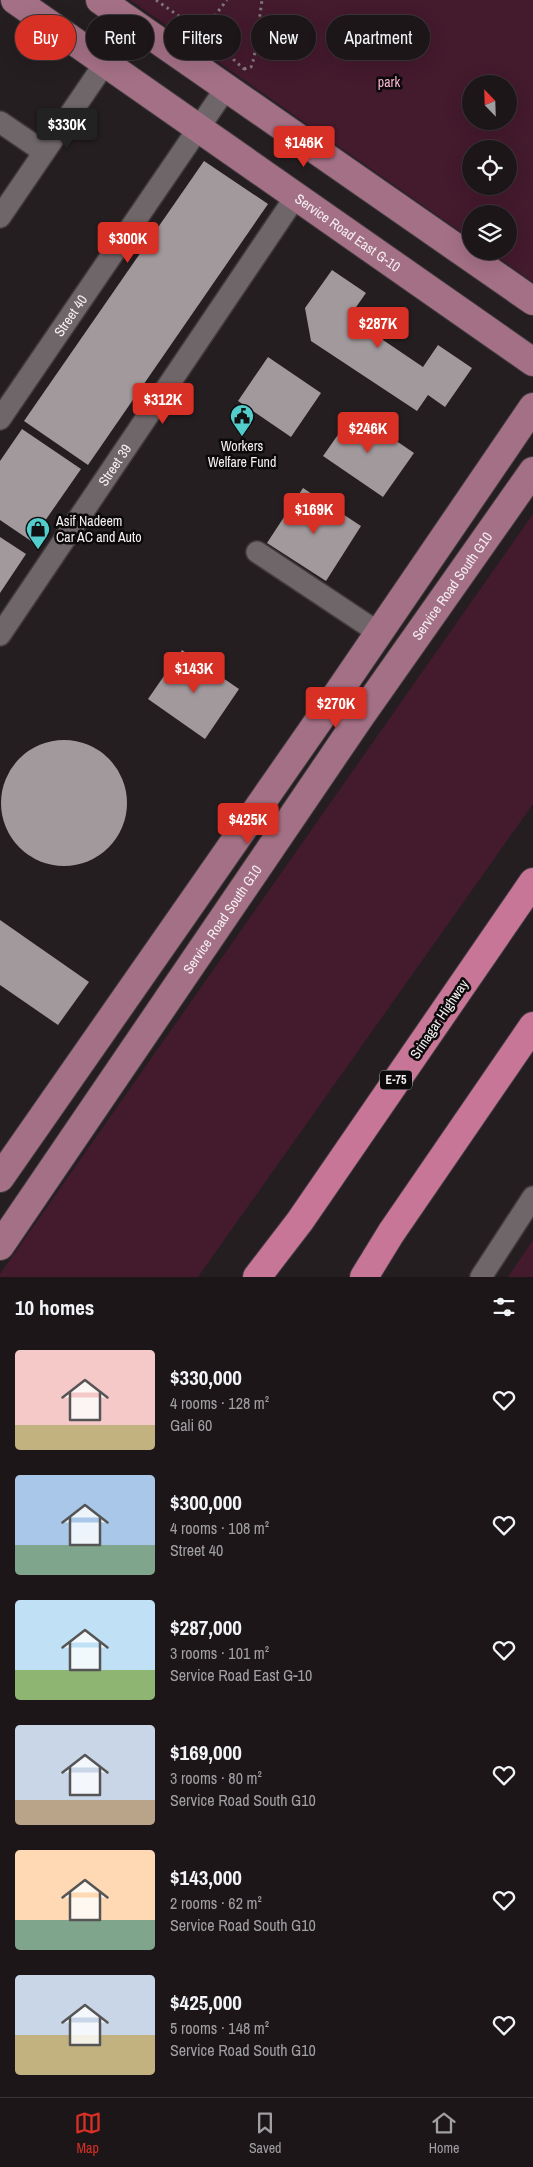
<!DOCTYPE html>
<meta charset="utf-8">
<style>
:root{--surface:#1c1619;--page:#251f22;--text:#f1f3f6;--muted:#a09fa2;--line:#3a3538;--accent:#d93025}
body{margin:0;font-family:"Archivo Narrow",sans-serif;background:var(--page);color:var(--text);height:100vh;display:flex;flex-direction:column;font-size:19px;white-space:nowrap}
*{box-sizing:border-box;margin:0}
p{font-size:16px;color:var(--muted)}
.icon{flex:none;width:28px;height:28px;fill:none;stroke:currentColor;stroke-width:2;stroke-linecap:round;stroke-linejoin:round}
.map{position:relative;height:1277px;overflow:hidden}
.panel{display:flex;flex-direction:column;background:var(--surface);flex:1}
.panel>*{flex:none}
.banner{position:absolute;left:15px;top:15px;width:504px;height:45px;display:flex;gap:10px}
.needle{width:32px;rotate:337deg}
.controls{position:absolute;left:462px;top:75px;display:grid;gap:10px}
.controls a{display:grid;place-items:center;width:55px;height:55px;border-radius:50%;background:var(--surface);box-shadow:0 5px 20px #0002,0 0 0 1px var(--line);font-size:25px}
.price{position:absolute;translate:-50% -42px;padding:0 11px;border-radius:5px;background:var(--accent);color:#fff;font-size:16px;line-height:32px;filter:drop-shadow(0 1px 2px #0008)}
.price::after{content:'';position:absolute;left:50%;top:30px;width:15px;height:11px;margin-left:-8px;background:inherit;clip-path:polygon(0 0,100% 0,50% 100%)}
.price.on{background:#222;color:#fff}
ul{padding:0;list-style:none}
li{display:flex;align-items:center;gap:15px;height:125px;padding:0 15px}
li span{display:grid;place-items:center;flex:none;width:140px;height:100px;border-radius:5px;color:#555}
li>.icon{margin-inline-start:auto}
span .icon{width:60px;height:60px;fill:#fffc;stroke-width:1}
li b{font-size:21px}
h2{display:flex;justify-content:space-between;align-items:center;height:60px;padding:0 15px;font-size:21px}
.chip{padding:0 18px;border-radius:22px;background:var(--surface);box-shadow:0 5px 20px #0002,0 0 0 1px var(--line);font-size:18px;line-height:45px}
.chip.on{background:var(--accent);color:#fff}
.menu{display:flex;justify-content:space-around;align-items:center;height:70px;border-top:1px solid var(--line);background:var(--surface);font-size:14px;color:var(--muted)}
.menu a{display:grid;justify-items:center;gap:2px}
.menu .on{color:var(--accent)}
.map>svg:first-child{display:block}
.green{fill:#441a2d;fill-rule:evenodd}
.building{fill:#a2999c}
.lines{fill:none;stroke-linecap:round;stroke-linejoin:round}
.minor-casing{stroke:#413b3d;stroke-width:24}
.major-casing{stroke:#413b3d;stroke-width:30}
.highway-casing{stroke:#413b3d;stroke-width:30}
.path{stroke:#7e787a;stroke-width:3;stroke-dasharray:2.5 4;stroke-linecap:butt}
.minor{stroke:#6f6669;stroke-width:21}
.major{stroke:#a47085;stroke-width:28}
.highway{stroke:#c87698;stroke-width:28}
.labels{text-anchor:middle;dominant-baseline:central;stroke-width:5;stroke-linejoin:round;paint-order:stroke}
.shield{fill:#0c090a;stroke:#aeaaab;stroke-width:1}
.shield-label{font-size:12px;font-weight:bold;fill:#f4eff0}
.park-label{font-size:14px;fill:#fcb6d1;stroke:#0c090a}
.street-label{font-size:14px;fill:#f4eff0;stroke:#0c090a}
.poi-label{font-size:14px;fill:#f4eff0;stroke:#0c090a}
</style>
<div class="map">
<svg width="533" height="1277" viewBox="0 0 533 1277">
<rect width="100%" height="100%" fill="#251e21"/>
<!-- green -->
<g class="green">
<path d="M130,0h403v282l-44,-31h20v-37h-38v25zM471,84h38v37h-38zM471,149h38v37h-38z"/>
<polygon points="533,514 533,804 198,1277 0,1277 0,1274"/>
<polygon points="533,1240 533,1277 508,1277"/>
</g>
<!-- building -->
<g class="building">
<polygon points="204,161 268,204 88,465 24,421"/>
<polygon points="332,270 366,293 349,317 423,367 438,345 472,368 445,407 428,395 417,411 311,341 305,308"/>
<polygon points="268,357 321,393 291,437 238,401"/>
<polygon points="354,412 414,453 383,497 323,456"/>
<polygon points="22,429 81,469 31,541 0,520 0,461"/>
<polygon points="303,488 361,526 326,581 267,543"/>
<polygon points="0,537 26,554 0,593"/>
<polygon points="182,650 239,689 205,739 148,699"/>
<circle cx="64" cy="803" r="63"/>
<polygon points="0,920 89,982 58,1025 0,985"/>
</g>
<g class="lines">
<!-- minor casing -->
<g class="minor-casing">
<g id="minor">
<polyline points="0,122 44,152"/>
<polyline points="0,217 105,63"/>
<path id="s1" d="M0,419l226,-331"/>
<polyline points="257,552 379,633"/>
<path id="s2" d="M0,635l296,-439"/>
<polyline points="481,1277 533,1197"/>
</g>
</g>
<!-- major casing -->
<g class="major-casing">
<g id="major">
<path id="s3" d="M15,0l518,362"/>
<polyline points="100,0 533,301"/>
<polyline points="0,1178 331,703 533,407"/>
<path id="s4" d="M0,1246l360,-529 173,-246"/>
</g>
</g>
<!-- highway casing -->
<g class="highway-casing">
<g id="highway">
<polyline points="257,1277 300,1221 533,882"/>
<polyline points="364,1277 391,1233 533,1026"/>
</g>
</g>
<!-- path -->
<g class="path">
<polyline points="156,0 196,28 209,23 227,0"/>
<polyline points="212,19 234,60 244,69 241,72"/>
<polyline points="244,69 251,67 254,58 262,0"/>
</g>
<!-- minor -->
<use href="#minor" class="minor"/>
<!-- major -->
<use href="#major" class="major"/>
<!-- highway -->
<use href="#highway" class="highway"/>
</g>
<!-- icons -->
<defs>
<g id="civic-pin" transform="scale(1.25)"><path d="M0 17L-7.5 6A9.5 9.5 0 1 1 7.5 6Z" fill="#52cdcc" stroke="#0c090a"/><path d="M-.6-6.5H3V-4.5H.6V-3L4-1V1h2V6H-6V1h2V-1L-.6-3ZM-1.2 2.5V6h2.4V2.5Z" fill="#111"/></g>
<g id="shop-pin" transform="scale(1.25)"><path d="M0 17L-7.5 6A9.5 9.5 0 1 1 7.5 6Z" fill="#52cdcc" stroke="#0c090a"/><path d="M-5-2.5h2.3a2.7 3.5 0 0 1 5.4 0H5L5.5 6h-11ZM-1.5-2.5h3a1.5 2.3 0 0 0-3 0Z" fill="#111"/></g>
</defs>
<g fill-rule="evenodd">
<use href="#civic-pin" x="242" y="416"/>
<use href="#shop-pin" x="38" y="529"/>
</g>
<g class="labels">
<!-- shield labels -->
<rect class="shield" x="380" y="1070.5" width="32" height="19" rx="4"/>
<g class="shield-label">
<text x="396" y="1080">E-75</text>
</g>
<!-- park labels -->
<g class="park-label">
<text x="389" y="82">park</text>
</g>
<!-- street labels -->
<g class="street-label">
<text stroke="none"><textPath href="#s3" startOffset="406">Service Road East G-10</textPath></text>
<text stroke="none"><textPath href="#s1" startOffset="125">Street 40</textPath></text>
<text stroke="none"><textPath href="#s2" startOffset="205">Street 39</textPath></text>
<text stroke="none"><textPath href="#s4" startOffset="800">Service Road South G10</textPath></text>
<text stroke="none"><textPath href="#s4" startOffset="395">Service Road South G10</textPath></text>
<text transform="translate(439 1019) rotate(-56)">Srinagar Highway</text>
</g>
<!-- poi labels -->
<g class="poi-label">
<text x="242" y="446">Workers<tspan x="242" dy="16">Welfare Fund</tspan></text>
<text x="56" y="521" text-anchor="start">Asif Nadeem<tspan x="56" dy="16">Car AC and Auto</tspan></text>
</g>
</g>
</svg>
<div class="controls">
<a><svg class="needle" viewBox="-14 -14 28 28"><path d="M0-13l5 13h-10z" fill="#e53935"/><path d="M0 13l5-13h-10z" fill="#a09fa2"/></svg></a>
<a><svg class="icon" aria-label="locate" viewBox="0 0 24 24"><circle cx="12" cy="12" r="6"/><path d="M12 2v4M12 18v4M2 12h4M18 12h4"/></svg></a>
<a><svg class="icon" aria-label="layers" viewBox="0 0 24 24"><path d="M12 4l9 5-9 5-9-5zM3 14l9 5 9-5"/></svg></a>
</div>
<b class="price on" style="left:67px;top:150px">$330K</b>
<b class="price" style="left:304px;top:168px">$146K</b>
<b class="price" style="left:128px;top:264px">$300K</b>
<b class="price" style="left:378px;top:349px">$287K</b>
<b class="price" style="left:163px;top:425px">$312K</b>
<b class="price" style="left:368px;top:454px">$246K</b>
<b class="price" style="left:314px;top:535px">$169K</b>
<b class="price" style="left:194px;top:694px">$143K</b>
<b class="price" style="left:336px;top:729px">$270K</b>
<b class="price" style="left:248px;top:845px">$425K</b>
<div class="banner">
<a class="chip on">Buy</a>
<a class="chip">Rent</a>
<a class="chip">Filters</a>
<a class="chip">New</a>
<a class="chip">Apartment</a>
</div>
</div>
<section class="panel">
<h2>10 homes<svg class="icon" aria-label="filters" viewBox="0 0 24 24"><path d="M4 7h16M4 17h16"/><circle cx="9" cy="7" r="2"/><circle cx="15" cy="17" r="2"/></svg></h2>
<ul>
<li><span style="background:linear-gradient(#f6c9c9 75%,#c2b280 0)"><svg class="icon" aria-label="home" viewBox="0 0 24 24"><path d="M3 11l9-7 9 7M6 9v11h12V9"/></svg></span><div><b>$330,000</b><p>4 rooms · 128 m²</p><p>Gali 60</p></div><svg class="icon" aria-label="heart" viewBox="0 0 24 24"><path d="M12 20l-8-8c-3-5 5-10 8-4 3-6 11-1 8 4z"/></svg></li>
<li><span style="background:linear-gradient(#a9c7e8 70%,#7fa58c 0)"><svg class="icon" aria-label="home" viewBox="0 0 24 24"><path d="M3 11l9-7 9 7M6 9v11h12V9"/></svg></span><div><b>$300,000</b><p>4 rooms · 108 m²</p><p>Street 40</p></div><svg class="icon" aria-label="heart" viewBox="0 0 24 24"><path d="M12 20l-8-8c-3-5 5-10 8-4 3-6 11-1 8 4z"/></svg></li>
<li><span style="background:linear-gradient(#bfe0f5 70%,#8fb573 0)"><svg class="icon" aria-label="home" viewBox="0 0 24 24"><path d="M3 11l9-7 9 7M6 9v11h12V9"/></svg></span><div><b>$287,000</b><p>3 rooms · 101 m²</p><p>Service Road East G-10</p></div><svg class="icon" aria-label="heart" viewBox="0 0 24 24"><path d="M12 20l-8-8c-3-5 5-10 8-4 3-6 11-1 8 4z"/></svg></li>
<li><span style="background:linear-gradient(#c9d6e8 75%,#b9a48a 0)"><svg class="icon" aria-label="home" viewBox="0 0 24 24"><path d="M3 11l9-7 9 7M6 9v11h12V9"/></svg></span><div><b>$169,000</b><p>3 rooms · 80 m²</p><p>Service Road South G10</p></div><svg class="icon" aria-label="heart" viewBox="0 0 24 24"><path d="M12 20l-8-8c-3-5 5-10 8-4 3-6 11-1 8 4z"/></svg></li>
<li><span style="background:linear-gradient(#ffd9b3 70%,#7fa58c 0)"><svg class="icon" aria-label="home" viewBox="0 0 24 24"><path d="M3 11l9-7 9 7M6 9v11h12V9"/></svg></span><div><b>$143,000</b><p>2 rooms · 62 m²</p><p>Service Road South G10</p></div><svg class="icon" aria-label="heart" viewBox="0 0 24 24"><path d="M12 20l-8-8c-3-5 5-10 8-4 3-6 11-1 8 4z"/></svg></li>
<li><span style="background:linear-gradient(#c9d6e8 60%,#c2b280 0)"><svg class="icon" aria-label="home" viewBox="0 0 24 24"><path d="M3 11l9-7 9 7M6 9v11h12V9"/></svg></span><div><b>$425,000</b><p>5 rooms · 148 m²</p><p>Service Road South G10</p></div><svg class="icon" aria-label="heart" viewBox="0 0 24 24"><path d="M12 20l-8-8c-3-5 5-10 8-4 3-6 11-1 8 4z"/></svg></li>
</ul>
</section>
<nav class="menu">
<a class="on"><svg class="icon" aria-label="map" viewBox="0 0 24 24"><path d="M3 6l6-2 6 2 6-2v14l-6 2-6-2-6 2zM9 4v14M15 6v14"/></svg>Map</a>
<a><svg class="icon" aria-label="saved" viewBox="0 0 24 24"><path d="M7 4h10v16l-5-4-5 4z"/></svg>Saved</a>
<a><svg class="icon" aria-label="home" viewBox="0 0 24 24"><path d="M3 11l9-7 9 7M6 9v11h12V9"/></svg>Home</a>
</nav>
